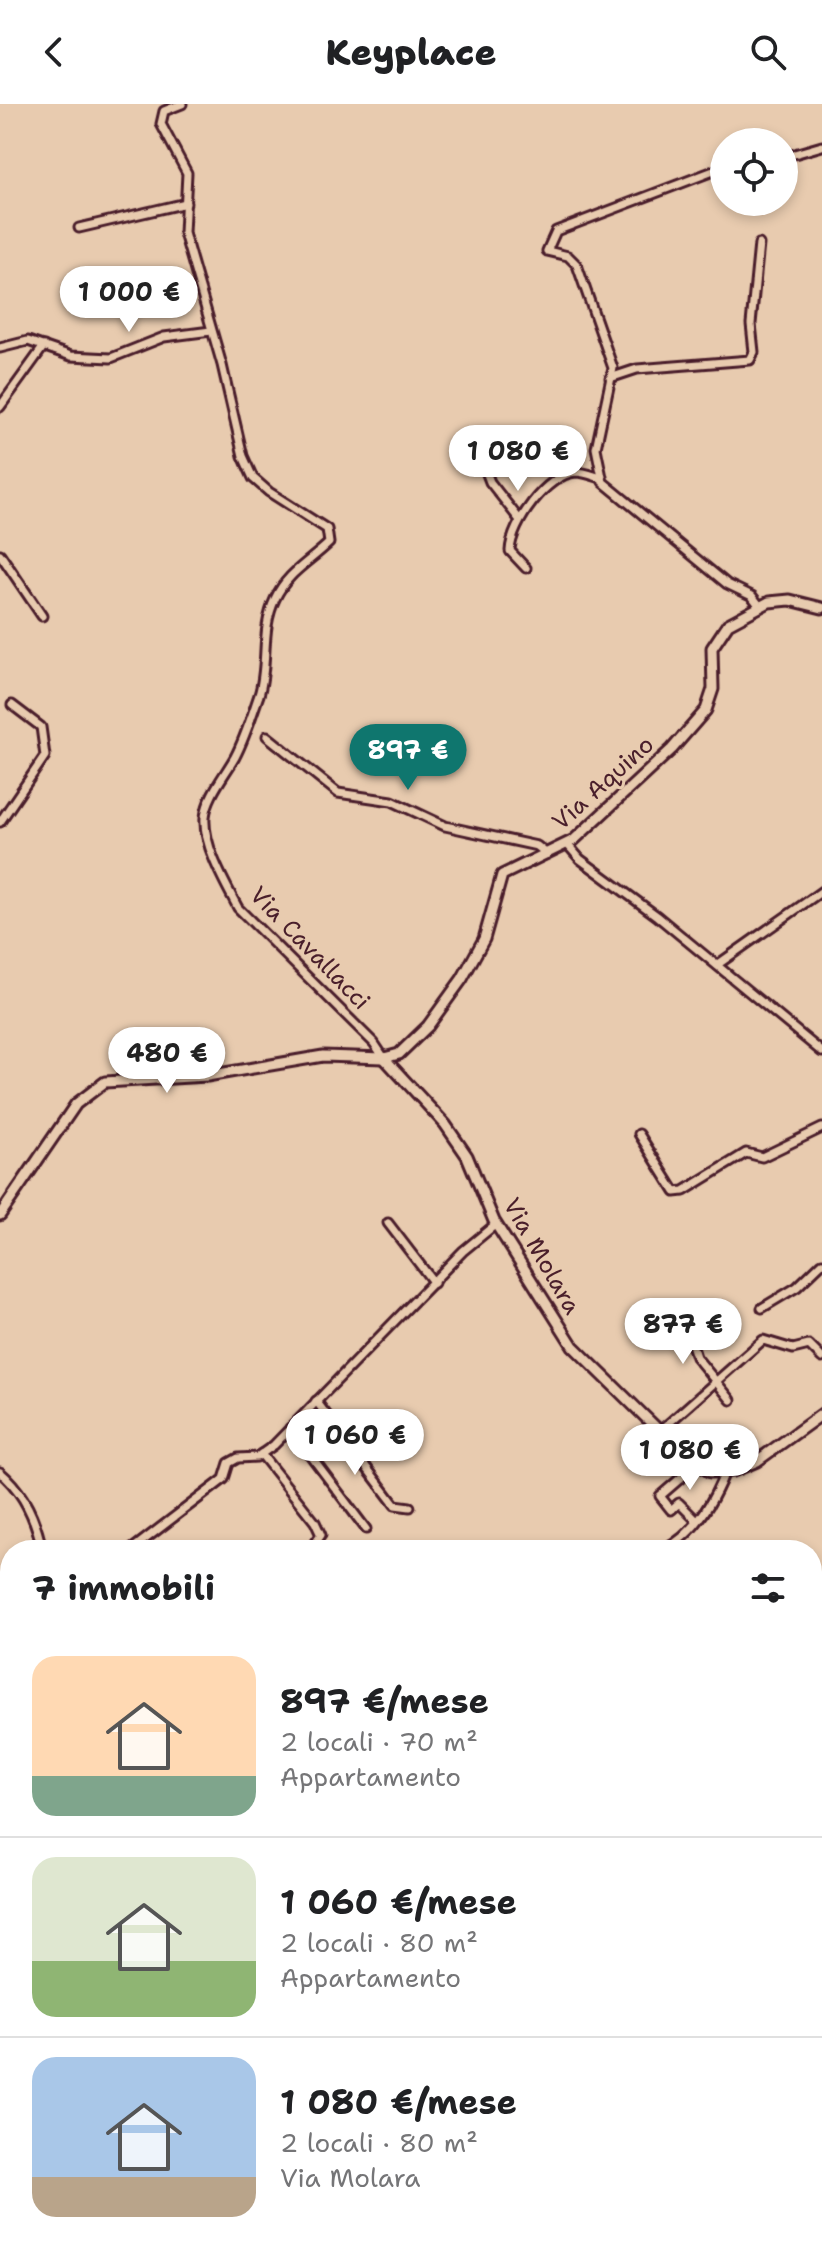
<!DOCTYPE html>
<html lang="it">
<meta charset="utf-8">
<style>
:root{--surface:#fff;--page:#f2f2f2;--text:#202124;--muted:#757577;--line:#e0e0e0;--accent:#0f766e}
body{margin:0;font-family:"Shantell Sans",sans-serif;background:var(--page);color:var(--text);height:100vh;display:flex;flex-direction:column;font-size:30px;white-space:nowrap}
*{box-sizing:border-box;margin:0}
p{font-size:26px;color:var(--muted)}
.icon{flex:none;width:44px;height:44px;fill:none;stroke:currentColor;stroke-width:2;stroke-linecap:round;stroke-linejoin:round}
.map{position:relative;flex:1;overflow:hidden}
.sheet{position:absolute;left:0px;top:1436px;width:822px;height:714px;display:flex;flex-direction:column;background:var(--surface);border-radius:32px 32px 0 0;box-shadow:0 4px 12px #0003}
.sheet>*{flex:none}
.controls{position:absolute;left:710px;top:24px;display:grid;gap:16px}
.controls a{display:grid;place-items:center;width:88px;height:88px;border-radius:50%;background:var(--surface);box-shadow:0 4px 12px #0003;font-size:40px}
.price{position:absolute;translate:-50% -68px;padding:0 18px;border-radius:28px;background:#fff;color:#222;font-size:26px;line-height:52px;filter:drop-shadow(0 2px 4px #0008)}
.price::after{content:'';position:absolute;left:50%;top:48px;width:24px;height:18px;margin-left:-12px;background:inherit;clip-path:polygon(0 0,100% 0,50% 100%)}
.price.active{background:var(--accent);color:#fff}
ul{padding:0;list-style:none}
li{display:flex;align-items:center;gap:24px;height:200px;padding:0 32px}
li+li{border-top:2px solid var(--line)}
li span{display:grid;place-items:center;flex:none;width:224px;height:160px;border-radius:24px;color:#555}
li>.icon{margin-inline-start:auto}
span .icon{width:96px;height:96px;fill:#fffc;stroke-width:1}
li b{font-size:34px}
h2{display:flex;justify-content:space-between;align-items:center;height:96px;padding:0 32px;font-size:34px}
header{display:flex;justify-content:space-between;align-items:center;height:104px;padding:0 32px;background:var(--surface);font-size:36px;font-weight:800}
.map>svg:first-child{display:block}
.lines{fill:none;stroke-linecap:round;stroke-linejoin:round}
.minor-casing{stroke:#4a1f2b;stroke-width:13}
.tertiary-casing{stroke:#4a1f2b;stroke-width:15}
.minor{stroke:#e8cbaf;stroke-width:7}
.tertiary{stroke:#e8cbaf;stroke-width:9}
.labels{text-anchor:middle;dominant-baseline:central;stroke-width:6;stroke-linejoin:round;paint-order:stroke}
.street-label{font-size:24px;fill:#4a1f2b;stroke:#e8cbaf}
</style>
<header><svg class="icon" aria-label="back" viewBox="0 0 24 24"><path d="M15 5l-7 7 7 7"/></svg>Keyplace<svg class="icon" aria-label="search" viewBox="0 0 24 24"><circle cx="10" cy="10" r="6"/><path d="M15 15l6 6"/></svg></header>
<div class="map">
<svg width="822" height="2149" viewBox="0 0 822 2149">
<rect width="100%" height="100%" fill="#e8cbaf"/>
<filter id="ink" filterUnits="userSpaceOnUse"><feTurbulence type="fractalNoise" baseFrequency=".0125" numOctaves="2"/><feDisplacementMap in="SourceGraphic" scale="16" xChannelSelector="R" yChannelSelector="G"/><feConvolveMatrix kernelMatrix="1 2 1 2 8 2 1 2 1" color-interpolation-filters="sRGB"/></filter>
<g filter="url(#ink)">
<g class="lines">
<!-- minor casing -->
<g class="minor-casing">
<g id="minor">
<path d="M182,0l-18,7 -3,13 26,49 -3,60 38,132 21,91 10,22 16,14 58,37 2,14c-21,20 -42,30 -54,56 -15,31 -6,65 -16,96 -7,20 -14,43 -24,62 -10,18 -28,39 -30,60 -2,29 20,66 33,91l136,135 10,15"/>
<polyline points="784,53 822,42"/>
<polyline points="724,63 556,127 547,147 568,152 577,161 613,264 596,344 603,378 727,480 752,492 759,501"/>
<polyline points="79,124 186,99"/>
<polyline points="0,244 28,237 71,252 111,254 164,233 211,227"/>
<polyline points="610,274 637,265 750,256 754,248 751,220 759,140"/>
<polyline points="0,303 44,242"/>
<polyline points="476,341 490,378 519,415"/>
<polyline points="0,450 42,512"/>
<path d="M526,464l-16,-17c1,-27 37,-77 66,-79 8,0 18,4 25,6"/>
<polyline points="267,632 338,689 392,697 445,722 537,742 547,750"/>
<polyline points="0,718 45,652 41,623 12,601"/>
<polyline points="567,740 580,755 657,812 822,948"/>
<polyline points="717,861 822,787"/>
<polyline points="639,1030 675,1088 684,1087 746,1049 762,1053 822,1024"/>
<polyline points="388,1119 434,1179"/>
<polyline points="762,1204 797,1183 822,1159"/>
<polyline points="660,1207 691,1237 696,1253 731,1296"/>
<polyline points="316,1297 395,1401 410,1403"/>
<polyline points="290,1324 366,1425"/>
<polyline points="660,1327 763,1236 793,1245 809,1241 822,1254"/>
<polyline points="261,1350 315,1418 321,1431 316,1438"/>
<path d="M0,1368c24,20 36,47 42,78"/>
<polyline points="697,1417 679,1399 671,1406 660,1392 697,1360"/>
<polyline points="131,1446 224,1375 229,1359 238,1354 257,1353 274,1341 463,1147 496,1120"/>
<path d="M663,1446c30,-14 50,-48 62,-78"/>
<polyline points="0,1624 10,1621"/>
<polyline points="812,1670 822,1663"/>
<polyline points="812,1861 822,1858"/>
<polyline points="0,1998 10,1991"/>
<polyline points="167,2140 172,2149"/>
<polyline points="707,2140 715,2140"/>
<polyline points="284,2149 306,2140"/>
<polyline points="450,2149 464,2140"/>
<polyline points="544,2149 562,2140"/>
<polyline points="675,2149 691,2140"/>
</g>
</g>
<!-- tertiary casing -->
<g class="tertiary-casing">
<g id="tertiary">
<polyline points="384,954 445,1020 467,1052 494,1117 573,1242 686,1353 710,1368 733,1367 757,1357 822,1310"/>
<polyline points="0,1111 76,1000 105,978 207,972 323,952 384,954 399,950 428,922 462,875 484,835 502,771 574,736 672,645 706,606 713,585 712,544 728,520 769,498 790,496 822,504"/>
</g>
</g>
<!-- minor -->
<use href="#minor" class="minor"/>
<!-- tertiary -->
<use href="#tertiary" class="tertiary"/>
</g>
</g>
<g class="labels">
<!-- street labels -->
<g class="street-label">
<text transform="translate(603 679) rotate(-42)">Via Aquino</text>
<text transform="translate(310 844) rotate(46)">Via Cavallacci</text>
<text transform="translate(542 1152) rotate(60)">Via Molara</text>
</g>
</g>
</svg>
<div class="controls">
<a><svg class="icon" aria-label="locate" viewBox="0 0 24 24"><circle cx="12" cy="12" r="6"/><path d="M12 2v4M12 18v4M2 12h4M18 12h4"/></svg></a>
</div>
<b class="price" style="left:129px;top:230px">1 000 €</b>
<b class="price" style="left:518px;top:389px">1 080 €</b>
<b class="price active" style="left:408px;top:688px">897 €</b>
<b class="price" style="left:167px;top:991px">480 €</b>
<b class="price" style="left:683px;top:1262px">877 €</b>
<b class="price" style="left:355px;top:1373px">1 060 €</b>
<b class="price" style="left:690px;top:1388px">1 080 €</b>
<section class="sheet">
<h2>7 immobili<svg class="icon" aria-label="filters" viewBox="0 0 24 24"><path d="M4 7h16M4 17h16"/><circle cx="9" cy="7" r="2"/><circle cx="15" cy="17" r="2"/></svg></h2>
<ul>
<li><span style="background:linear-gradient(#ffd9b3 75%,#7fa58c 0)"><svg class="icon" aria-label="home" viewBox="0 0 24 24"><path d="M3 11l9-7 9 7M6 9v11h12V9"/></svg></span><div><b>897 €/mese</b><p>2 locali · 70 m²</p><p>Appartamento</p></div></li>
<li><span style="background:linear-gradient(#dfe7d0 65%,#8fb573 0)"><svg class="icon" aria-label="home" viewBox="0 0 24 24"><path d="M3 11l9-7 9 7M6 9v11h12V9"/></svg></span><div><b>1 060 €/mese</b><p>2 locali · 80 m²</p><p>Appartamento</p></div></li>
<li><span style="background:linear-gradient(#a9c7e8 75%,#b9a48a 0)"><svg class="icon" aria-label="home" viewBox="0 0 24 24"><path d="M3 11l9-7 9 7M6 9v11h12V9"/></svg></span><div><b>1 080 €/mese</b><p>2 locali · 80 m²</p><p>Via Molara</p></div></li>
</ul>
</section>
</div>
